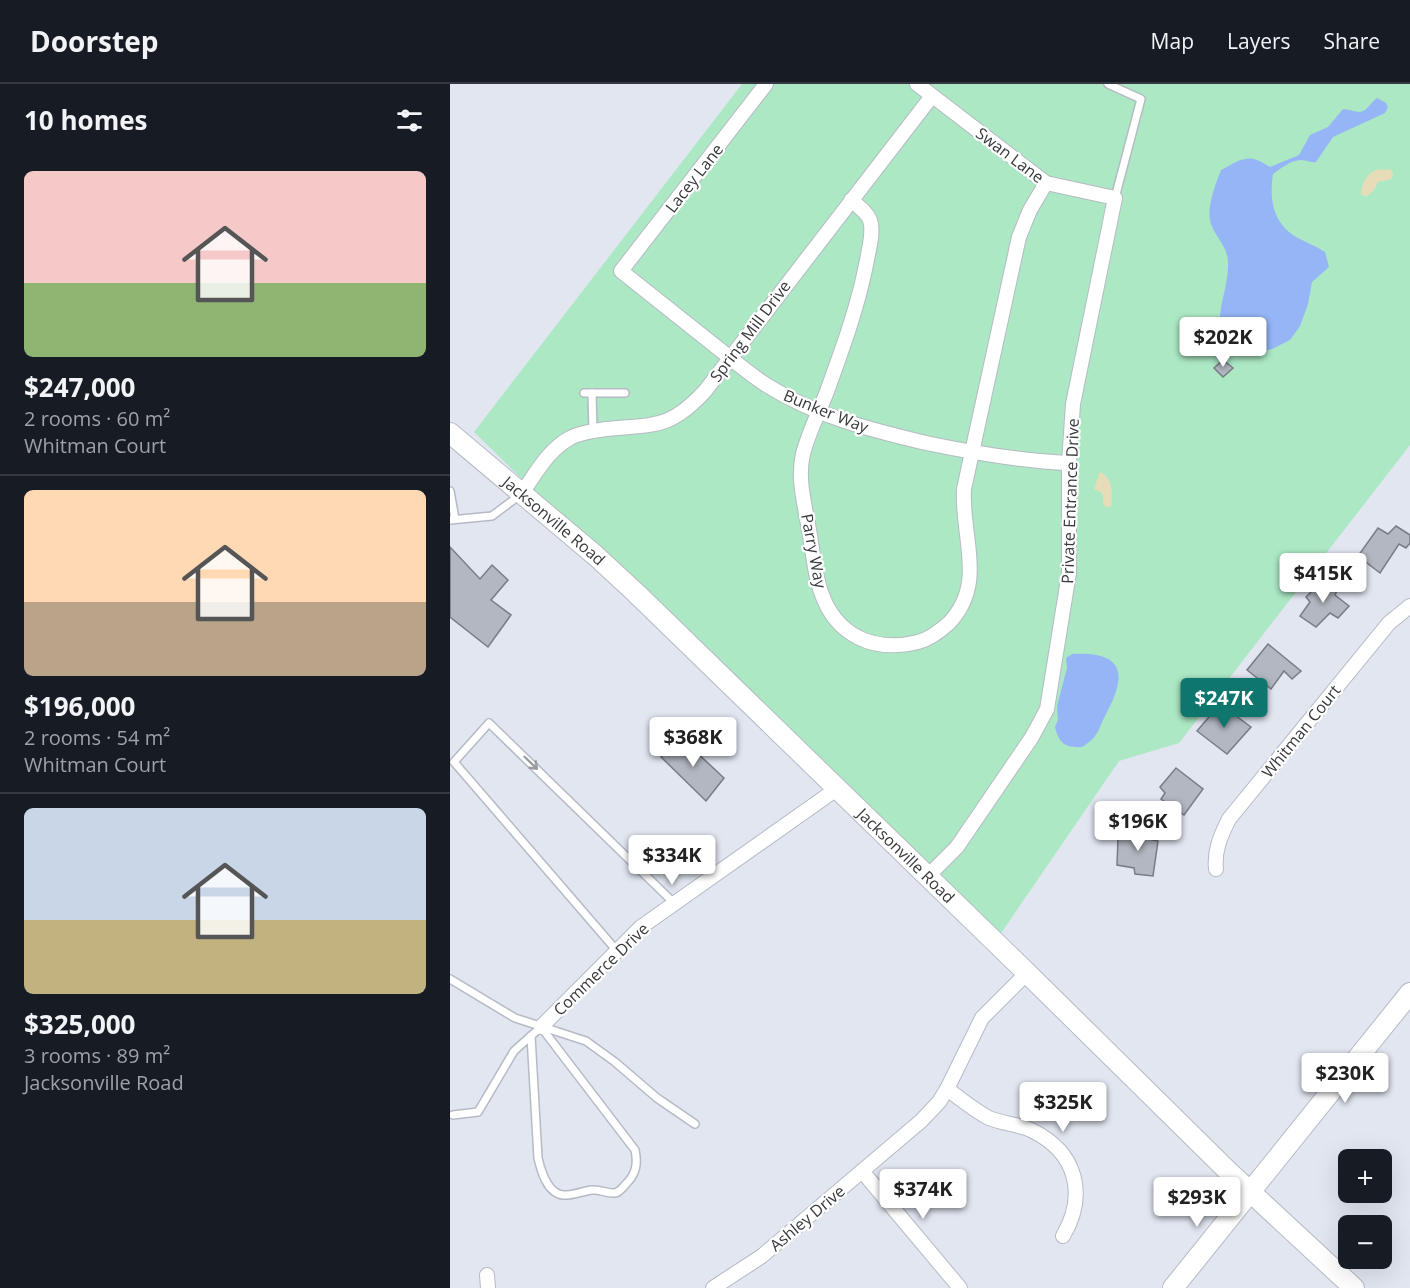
<!DOCTYPE html>
<meta charset="utf-8">
<style>
:root{--surface:#171b24;--page:#20242c;--text:#f1f3f6;--muted:#9ea1a6;--line:#363941;--accent:#0f766e}
body{margin:0;font-family:"Open Sans",sans-serif;background:var(--page);color:var(--text);height:100vh;display:flex;flex-direction:column;font-size:22px;white-space:nowrap}
*{box-sizing:border-box;margin:0}
p{font-size:20px;color:var(--muted)}
.icon{flex:none;width:33px;height:33px;fill:none;stroke:currentColor;stroke-width:2;stroke-linecap:round;stroke-linejoin:round}
.map{position:relative;flex:1;overflow:hidden}
.details{display:flex;flex-direction:column;background:var(--surface);width:450px}
.details>*{flex:none}
.controls{position:absolute;left:888px;top:1065px;display:grid;gap:12px}
.controls a{display:grid;place-items:center;width:54px;height:54px;border-radius:9px;background:var(--surface);box-shadow:0 6px 24px #0002;font-size:30px}
.price{position:absolute;translate:-50% -51px;padding:0 14px;border-radius:6px;background:#fff;color:#222;font-size:20px;line-height:39px;filter:drop-shadow(0 2px 3px #0008)}
.price::after{content:'';position:absolute;left:50%;top:36px;width:18px;height:14px;margin-left:-9px;background:inherit;clip-path:polygon(0 0,100% 0,50% 100%)}
.price.selected{background:var(--accent);color:#fff}
ul{padding:0;list-style:none}
li{display:grid;align-content:center;gap:12px;height:318px;padding:0 24px}
li+li{border-top:2px solid var(--line)}
li span{display:grid;place-items:center;height:186px;border-radius:9px;color:#555}
li>.icon{margin-inline-start:auto}
span .icon{width:108px;height:108px;fill:#fffc;stroke-width:1}
li b{font-size:26px}
h2{display:flex;justify-content:space-between;align-items:center;height:72px;padding:0 24px;font-size:26px}
header{display:flex;align-items:center;gap:36px;box-sizing:border-box;height:84px;padding:0 30px;background:var(--surface);border-bottom:2px solid var(--line)}
header strong{font-size:28px}
nav{display:flex;gap:33px;margin-inline-start:auto;font-size:21px}
main{display:flex;flex:1;min-height:0}
.map>svg:first-child{display:block}
.green{fill:#ace8c4}
.sand{fill:#e6ddb8}
.water{fill:#95b5f7}
.building{fill:#b2b7c1;stroke:#777c86;stroke-width:1.5}
.lines{fill:none;stroke-linecap:round;stroke-linejoin:round}
.service-casing{stroke:#b5bac4;stroke-width:10}
.minor-casing{stroke:#b5bac4;stroke-width:16}
.secondary-casing{stroke:#b5bac4;stroke-width:22}
.service{stroke:#fff;stroke-width:7}
.minor{stroke:#fff;stroke-width:14}
.secondary{stroke:#fff;stroke-width:20}
.oneway{stroke:#9b9c9e}
.labels{text-anchor:middle;dominant-baseline:central;stroke-width:4.5;stroke-linejoin:round;paint-order:stroke}
.street-label{font-size:16px;fill:#37393d;stroke:#fff}
</style>
<header>
<strong>Doorstep</strong>
<nav><a>Map</a><a>Layers</a><a>Share</a></nav>
</header>
<main>
<section class="details">
<h2>10 homes<svg class="icon" aria-label="filters" viewBox="0 0 24 24"><path d="M4 7h16M4 17h16"/><circle cx="9" cy="7" r="2"/><circle cx="15" cy="17" r="2"/></svg></h2>
<ul>
<li><span style="background:linear-gradient(#f6c9c9 60%,#8fb573 0)"><svg class="icon" aria-label="home" viewBox="0 0 24 24"><path d="M3 11l9-7 9 7M6 9v11h12V9"/></svg></span><div><b>$247,000</b><p>2 rooms · 60 m²</p><p>Whitman Court</p></div></li>
<li><span style="background:linear-gradient(#ffd9b3 60%,#b9a48a 0)"><svg class="icon" aria-label="home" viewBox="0 0 24 24"><path d="M3 11l9-7 9 7M6 9v11h12V9"/></svg></span><div><b>$196,000</b><p>2 rooms · 54 m²</p><p>Whitman Court</p></div></li>
<li><span style="background:linear-gradient(#c9d6e8 60%,#c2b280 0)"><svg class="icon" aria-label="home" viewBox="0 0 24 24"><path d="M3 11l9-7 9 7M6 9v11h12V9"/></svg></span><div><b>$325,000</b><p>3 rooms · 89 m²</p><p>Jacksonville Road</p></div></li>
</ul>
</section>
<div class="map">
<svg width="960" height="1204" viewBox="0 0 960 1204">
<rect width="100%" height="100%" fill="#e1e6f1"/>
<!-- green -->
<polygon class="green" points="292,0 960,0 960,361 729,659 669,677 545,858 24,348"/>
<!-- sand -->
<g class="sand">
<path d="M940,85l3,4 -1,6 -14,3 -4,8 -8,7 -5,-3c0,-9 6,-21 15,-24 4,-1 10,0 14,-1z"/>
<path d="M650,388c13,6 13,23 11,35l-7,-1c-3,-12 4,-11 -10,-17z"/>
</g>
<!-- water -->
<g class="water">
<path d="M927,14l9,5 2,4 -3,6 -52,24 -17,25c-6,1 -10,-2 -15,-2 -10,0 -21,9 -28,14 -4,25 0,49 23,63 9,5 20,9 29,15l4,15 -17,15 -4,22 -8,22 -10,14 -18,9 -23,6 -21,-6c-19,-28 1,-56 0,-86 0,-18 -15,-27 -18,-43 -3,-14 6,-37 11,-50 21,-11 27,-18 49,-3l29,-12 11,-20 18,-8 15,-18c5,0 11,3 17,3 7,-1 11,-10 17,-14z"/>
<path d="M622,570c50,-3 57,18 34,60 -8,15 -7,23 -24,33 -16,1 -23,-3 -27,-20l3,-7 -1,-14 10,-38 -1,-10z"/>
</g>
<!-- building -->
<g class="building">
<polygon points="773,276 783,284 773,293 764,284"/>
<polygon points="946,442 960,451 960,459 956,464 949,460 930,489 908,472 928,444 938,450"/>
<polygon points="0,463 30,495 42,481 58,496 41,516 61,531 38,563 0,533"/>
<polygon points="874,495 888,505 885,511 899,522 888,534 880,529 866,543 850,532 860,518 856,513"/>
<polygon points="818,560 851,587 842,595 834,587 821,605 797,586"/>
<polygon points="770,620 801,643 777,670 747,647"/>
<polygon points="229,652 274,694 256,717 211,673"/>
<polygon points="726,684 753,705 734,731 711,715 715,709 710,703"/>
<polygon points="678,743 700,744 697,755 708,757 703,792 685,790 684,784 667,781 668,754 679,754"/>
</g>
<g class="lines">
<!-- service casing -->
<g class="service-casing">
<g id="service">
<polyline points="658,0 691,15 665,114"/>
<polyline points="134,309 175,309"/>
<polyline points="142,309 143,347"/>
<polyline points="0,407 5,435"/>
<polyline points="0,436 42,432 70,411"/>
<polyline points="167,867 4,678 39,639 224,819"/>
<polyline points="0,895 65,934 136,957 165,978 207,1014 245,1040"/>
<path d="M81,952l7,122c3,13 9,35 25,37 9,1 20,-4 29,-5 8,-1 15,4 23,3 5,-1 7,-5 11,-9 10,-10 12,-20 9,-34l-94,-123"/>
<polyline points="3,1031 28,1028 64,967 91,943"/>
</g>
</g>
<!-- minor casing -->
<g class="minor-casing">
<g id="minor">
<path d="M316,0l-145,187c31,25 62,49 93,74 18,14 35,29 54,41 48,30 103,44 158,57 48,10 94,18 143,20"/>
<polyline points="467,0 596,99 665,114 623,320 619,379 619,489 597,625 582,653 507,763 478,792"/>
<path d="M401,116c7,6 16,12 19,20 4,12 -1,28 -3,40 -9,47 -25,90 -41,134 -8,20 -18,40 -23,60 -6,25 2,51 6,76 4,20 5,43 12,62 15,44 53,61 97,50 12,-3 22,-11 31,-19 38,-40 12,-86 15,-134l55,-252 11,-27 16,-27"/>
<path d="M72,409c14,-20 26,-43 48,-55 10,-6 24,-7 36,-9 48,-5 63,1 99,-38l227,-295"/>
<path d="M766,785c-2,-19 5,-34 13,-50l160,-196 21,-17"/>
<polyline points="91,943 191,843 388,704"/>
<path d="M497,1005c14,10 27,21 42,29 14,6 30,6 44,13 44,22 54,64 30,105"/>
<polyline points="412,1087 510,1204"/>
<polyline points="37,1191 38,1204"/>
<polyline points="263,1204 312,1172 471,1037 489,1018 497,1005 532,934 577,889"/>
</g>
</g>
<!-- secondary casing -->
<g class="secondary-casing">
<g id="secondary">
<path id="s1" d="M0,349l146,123 41,38 390,379 203,200 124,115"/>
<polyline points="723,1204 960,909"/>
</g>
</g>
<!-- service -->
<use href="#service" class="service"/>
<!-- minor -->
<use href="#minor" class="minor"/>
<!-- secondary -->
<use href="#secondary" class="secondary"/>
</g>
<!-- one-way arrows -->
<defs><path id="oneway-shaft" d="M-6 0H5M1.5-3L5.5 0L1.5 3" fill="none" stroke-width="1.6" stroke-linecap="round" stroke-linejoin="round" transform="scale(1.5)"/></defs>
<use class="oneway" href="#oneway-shaft" transform="translate(81 679) rotate(44)"/>
<g class="labels">
<!-- street labels -->
<g class="street-label">
<text transform="translate(560 71) rotate(37)">Swan Lane</text>
<text transform="translate(244 94) rotate(-52)">Lacey Lane</text>
<text transform="translate(300 247) rotate(-53)">Spring Mill Drive</text>
<text transform="translate(376 327) rotate(22)">Bunker Way</text>
<text transform="translate(620 417) rotate(-88)">Private Entrance Drive</text>
<text stroke="none"><textPath href="#s1" startOffset="136">Jacksonville Road</textPath></text>
<text transform="translate(364 467) rotate(79)">Parry Way</text>
<text transform="translate(851 647) rotate(-51)">Whitman Court</text>
<text stroke="none"><textPath href="#s1" startOffset="622">Jacksonville Road</textPath></text>
<text transform="translate(151 885) rotate(-44)">Commerce Drive</text>
<text transform="translate(357 1134) rotate(-40)">Ashley Drive</text>
</g>
</g>
</svg>
<div class="controls">
<a>+</a>
<a>−</a>
</div>
<b class="price" style="left:773px;top:284px">$202K</b>
<b class="price" style="left:873px;top:520px">$415K</b>
<b class="price selected" style="left:774px;top:645px">$247K</b>
<b class="price" style="left:243px;top:684px">$368K</b>
<b class="price" style="left:688px;top:768px">$196K</b>
<b class="price" style="left:222px;top:802px">$334K</b>
<b class="price" style="left:895px;top:1020px">$230K</b>
<b class="price" style="left:613px;top:1049px">$325K</b>
<b class="price" style="left:473px;top:1136px">$374K</b>
<b class="price" style="left:747px;top:1144px">$293K</b>
</div>
</main>
